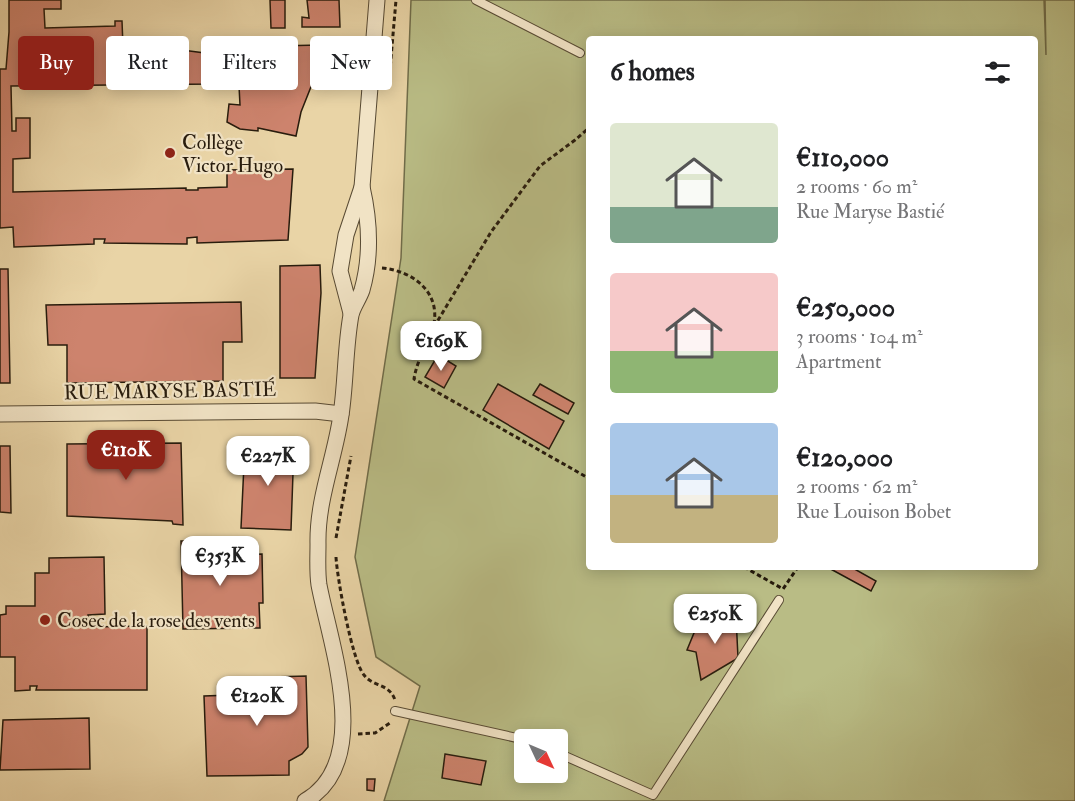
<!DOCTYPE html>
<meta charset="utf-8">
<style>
:root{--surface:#fff;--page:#f2f2f2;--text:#202124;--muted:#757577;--accent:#8f2418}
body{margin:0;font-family:"IM FELL Double Pica",serif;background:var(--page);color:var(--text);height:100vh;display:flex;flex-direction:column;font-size:22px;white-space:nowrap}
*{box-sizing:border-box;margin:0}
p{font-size:20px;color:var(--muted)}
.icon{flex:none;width:33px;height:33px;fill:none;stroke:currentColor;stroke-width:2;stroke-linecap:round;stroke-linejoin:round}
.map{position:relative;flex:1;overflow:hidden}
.sheet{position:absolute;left:586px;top:36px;width:452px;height:534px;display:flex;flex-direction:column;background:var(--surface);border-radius:6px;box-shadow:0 3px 15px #0003}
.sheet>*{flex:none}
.guide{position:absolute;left:18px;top:36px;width:478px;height:54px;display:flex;gap:12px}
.needle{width:39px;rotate:134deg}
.buttons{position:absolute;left:514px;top:729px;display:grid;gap:12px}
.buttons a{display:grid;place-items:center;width:54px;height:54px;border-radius:6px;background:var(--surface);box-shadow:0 3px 15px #0003;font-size:30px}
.price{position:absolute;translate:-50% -51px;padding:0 14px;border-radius:12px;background:#fff;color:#222;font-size:20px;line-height:39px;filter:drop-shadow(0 2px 3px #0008)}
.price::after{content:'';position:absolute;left:50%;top:36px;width:18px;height:14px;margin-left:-9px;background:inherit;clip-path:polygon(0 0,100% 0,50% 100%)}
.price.on{background:var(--accent);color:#fff}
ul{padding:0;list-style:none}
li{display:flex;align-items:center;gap:18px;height:150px;padding:0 24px}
li span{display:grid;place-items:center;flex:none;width:168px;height:120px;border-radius:6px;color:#555}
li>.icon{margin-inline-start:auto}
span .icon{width:72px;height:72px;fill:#fffc;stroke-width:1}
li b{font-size:26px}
h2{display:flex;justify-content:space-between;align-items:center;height:72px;padding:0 24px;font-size:26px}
.tag{padding:0 21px;border-radius:6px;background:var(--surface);box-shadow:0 3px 15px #0003;font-size:21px;line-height:54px}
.tag.on{background:var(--accent);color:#fff}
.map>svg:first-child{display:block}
.green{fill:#b9bc85;stroke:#706c49;stroke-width:1.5;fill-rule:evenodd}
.building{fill:#cd836d;stroke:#281c0d;stroke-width:1.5}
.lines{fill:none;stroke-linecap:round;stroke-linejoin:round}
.lane-casing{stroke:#584a33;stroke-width:10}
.street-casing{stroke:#584a33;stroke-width:17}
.path{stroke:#281c0d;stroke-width:3;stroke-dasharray:4.5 3;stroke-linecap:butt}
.lane{stroke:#f1e3c5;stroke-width:8}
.street{stroke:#f1e3c5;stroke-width:15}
.poi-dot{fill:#8f2418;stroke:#f1e3c5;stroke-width:2}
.labels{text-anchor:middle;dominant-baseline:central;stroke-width:4.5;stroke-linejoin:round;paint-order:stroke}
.poi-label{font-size:20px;fill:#281c0d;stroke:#f1e3c5;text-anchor:start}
.street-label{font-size:20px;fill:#281c0d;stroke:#f1e3c5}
</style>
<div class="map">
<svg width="1075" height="801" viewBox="0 0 1075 801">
<rect width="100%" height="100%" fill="#e9d4a6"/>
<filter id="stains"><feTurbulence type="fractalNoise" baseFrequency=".00333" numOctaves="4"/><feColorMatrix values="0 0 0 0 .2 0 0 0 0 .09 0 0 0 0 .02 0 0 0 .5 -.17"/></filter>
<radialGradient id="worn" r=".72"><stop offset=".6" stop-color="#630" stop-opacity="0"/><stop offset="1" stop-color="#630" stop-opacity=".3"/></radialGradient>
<!-- green -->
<path class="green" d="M411,0h633l2,55 -1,-55h30v801h-691l36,-115 -44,-29 -21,-100 46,-299zM590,39h445v528h-445zM525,740h33v32h-33z"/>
<!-- building -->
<g class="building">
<polygon points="9,0 61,0 61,9 44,9 45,28 115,26 115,21 122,21 124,72 141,72 141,61 145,61 145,55 182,50 220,55 221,68 209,68 210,84 11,86 12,131 16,131 16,118 30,118 30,158 13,159 13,192 186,188 186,190 198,190 198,188 227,187 227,170 293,169 288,240 197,243 197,237 187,238 187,244 104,243 105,239 94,239 94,244 14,247 13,227 0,228 0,69 6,69 9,32"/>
<polygon points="270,0 285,0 285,28 271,28"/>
<polygon points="307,0 339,0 340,27 302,27 302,17 309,18"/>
<polygon points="320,45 320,64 301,112 296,136 258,128 258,131 240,129 227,122 229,104 240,105 237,47"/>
<polygon points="320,265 321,293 315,378 280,378 280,266"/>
<polygon points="0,269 8,269 10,383 0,383"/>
<polygon points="241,302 242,342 223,342 223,381 67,383 67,345 48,345 46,305"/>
<polygon points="438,355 456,366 444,388 425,377"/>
<polygon points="498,384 564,421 549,449 483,410"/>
<polygon points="540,384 574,403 568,414 533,395"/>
<polygon points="181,443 183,525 173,524 172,521 67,516 67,444"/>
<polygon points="245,443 294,445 291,530 241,528"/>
<polygon points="0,446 10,446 11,513 0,512"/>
<polygon points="181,541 231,541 231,555 262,554 263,603 259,603 260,628 183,629"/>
<polygon points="104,557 105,614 88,615 90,627 147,626 147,690 36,690 37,686 30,686 30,690 15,691 15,657 0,657 0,615 6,614 6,606 35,606 35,573 49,573 49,558"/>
<polygon points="827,567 851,567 876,581 871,591"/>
<polygon points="736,616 738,658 701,680 696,652 687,650 694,633 704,620 709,626 719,620"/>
<polygon points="306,676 308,747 302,754 289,761 289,775 207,776 204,696 232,695 231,678"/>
<polygon points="89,718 90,769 0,770 3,720"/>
<polygon points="445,754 486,761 481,785 442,778"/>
<polygon points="367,779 375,779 374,791 367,790"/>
</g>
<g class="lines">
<!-- lane casing -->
<g class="lane-casing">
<g id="lane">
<polyline points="476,0 580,53"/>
<polyline points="395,711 526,740"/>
<polyline points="558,753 653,795 779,600"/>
</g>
</g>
<!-- street casing -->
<g class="street-casing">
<g id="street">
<polyline points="351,313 340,271 346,235 362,187 377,0"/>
<polyline points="0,414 315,411 341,414"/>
<path d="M305,801c69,-39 25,-157 14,-216 -2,-13 -1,-28 -1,-41 -1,-45 17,-86 23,-129 5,-33 4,-67 10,-100 2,-9 8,-16 11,-25 10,-35 8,-68 0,-103"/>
</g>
</g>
<!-- path -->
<g class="path">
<polyline points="389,81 396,0"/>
<path d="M382,268c33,3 62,27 50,63 -6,17 -15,29 -18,48l176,100"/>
<polyline points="434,327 491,232 540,166 575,140 590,127"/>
<polyline points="336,538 351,456"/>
<path d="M336,557c1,20 16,104 28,118 9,12 25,8 31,25"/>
<polyline points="744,567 783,589 798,567"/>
<polyline points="358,734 375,733 390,723"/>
</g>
<!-- lane -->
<use href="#lane" class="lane"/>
<!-- street -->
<use href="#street" class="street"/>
</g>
<!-- markers -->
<g class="poi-dot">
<circle cx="170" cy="153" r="6"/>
<circle cx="45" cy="620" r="6"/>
</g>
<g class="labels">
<!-- poi labels -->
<g class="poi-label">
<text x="182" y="142">Collège<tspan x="182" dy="23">Victor Hugo</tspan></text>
<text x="57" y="620">Cosec de la rose des vents</text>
</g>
<!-- street labels -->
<g class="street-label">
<text transform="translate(170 391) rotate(-1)">RUE MARYSE BASTIÉ</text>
</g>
</g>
<rect width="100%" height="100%" filter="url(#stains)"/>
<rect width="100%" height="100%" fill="url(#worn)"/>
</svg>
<div class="buttons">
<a><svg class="needle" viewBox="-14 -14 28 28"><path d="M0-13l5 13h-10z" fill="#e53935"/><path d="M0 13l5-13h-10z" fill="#757577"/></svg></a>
</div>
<b class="price" style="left:441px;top:372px">€169K</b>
<b class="price on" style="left:126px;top:481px">€110K</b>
<b class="price" style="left:268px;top:487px">€227K</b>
<b class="price" style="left:220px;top:587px">€353K</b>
<b class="price" style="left:715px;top:645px">€250K</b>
<b class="price" style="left:257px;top:727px">€120K</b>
<div class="guide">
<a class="tag on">Buy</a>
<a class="tag">Rent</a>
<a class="tag">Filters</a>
<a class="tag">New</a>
</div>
<section class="sheet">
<h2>6 homes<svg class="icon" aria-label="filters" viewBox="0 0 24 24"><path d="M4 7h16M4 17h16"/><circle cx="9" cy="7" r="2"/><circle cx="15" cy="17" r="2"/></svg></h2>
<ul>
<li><span style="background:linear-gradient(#dfe7d0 70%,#7fa58c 0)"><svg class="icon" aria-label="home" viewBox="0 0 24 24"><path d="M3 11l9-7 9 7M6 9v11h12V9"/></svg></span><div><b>€110,000</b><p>2 rooms · 60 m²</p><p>Rue Maryse Bastié</p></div></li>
<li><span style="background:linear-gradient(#f6c9c9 65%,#8fb573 0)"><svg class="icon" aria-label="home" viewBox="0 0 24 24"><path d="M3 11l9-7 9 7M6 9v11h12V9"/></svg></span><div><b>€250,000</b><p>3 rooms · 104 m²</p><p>Apartment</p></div></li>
<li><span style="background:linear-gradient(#a9c7e8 60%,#c2b280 0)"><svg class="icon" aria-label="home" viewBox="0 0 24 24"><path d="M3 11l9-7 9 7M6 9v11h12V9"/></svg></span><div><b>€120,000</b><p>2 rooms · 62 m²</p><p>Rue Louison Bobet</p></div></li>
</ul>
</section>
</div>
